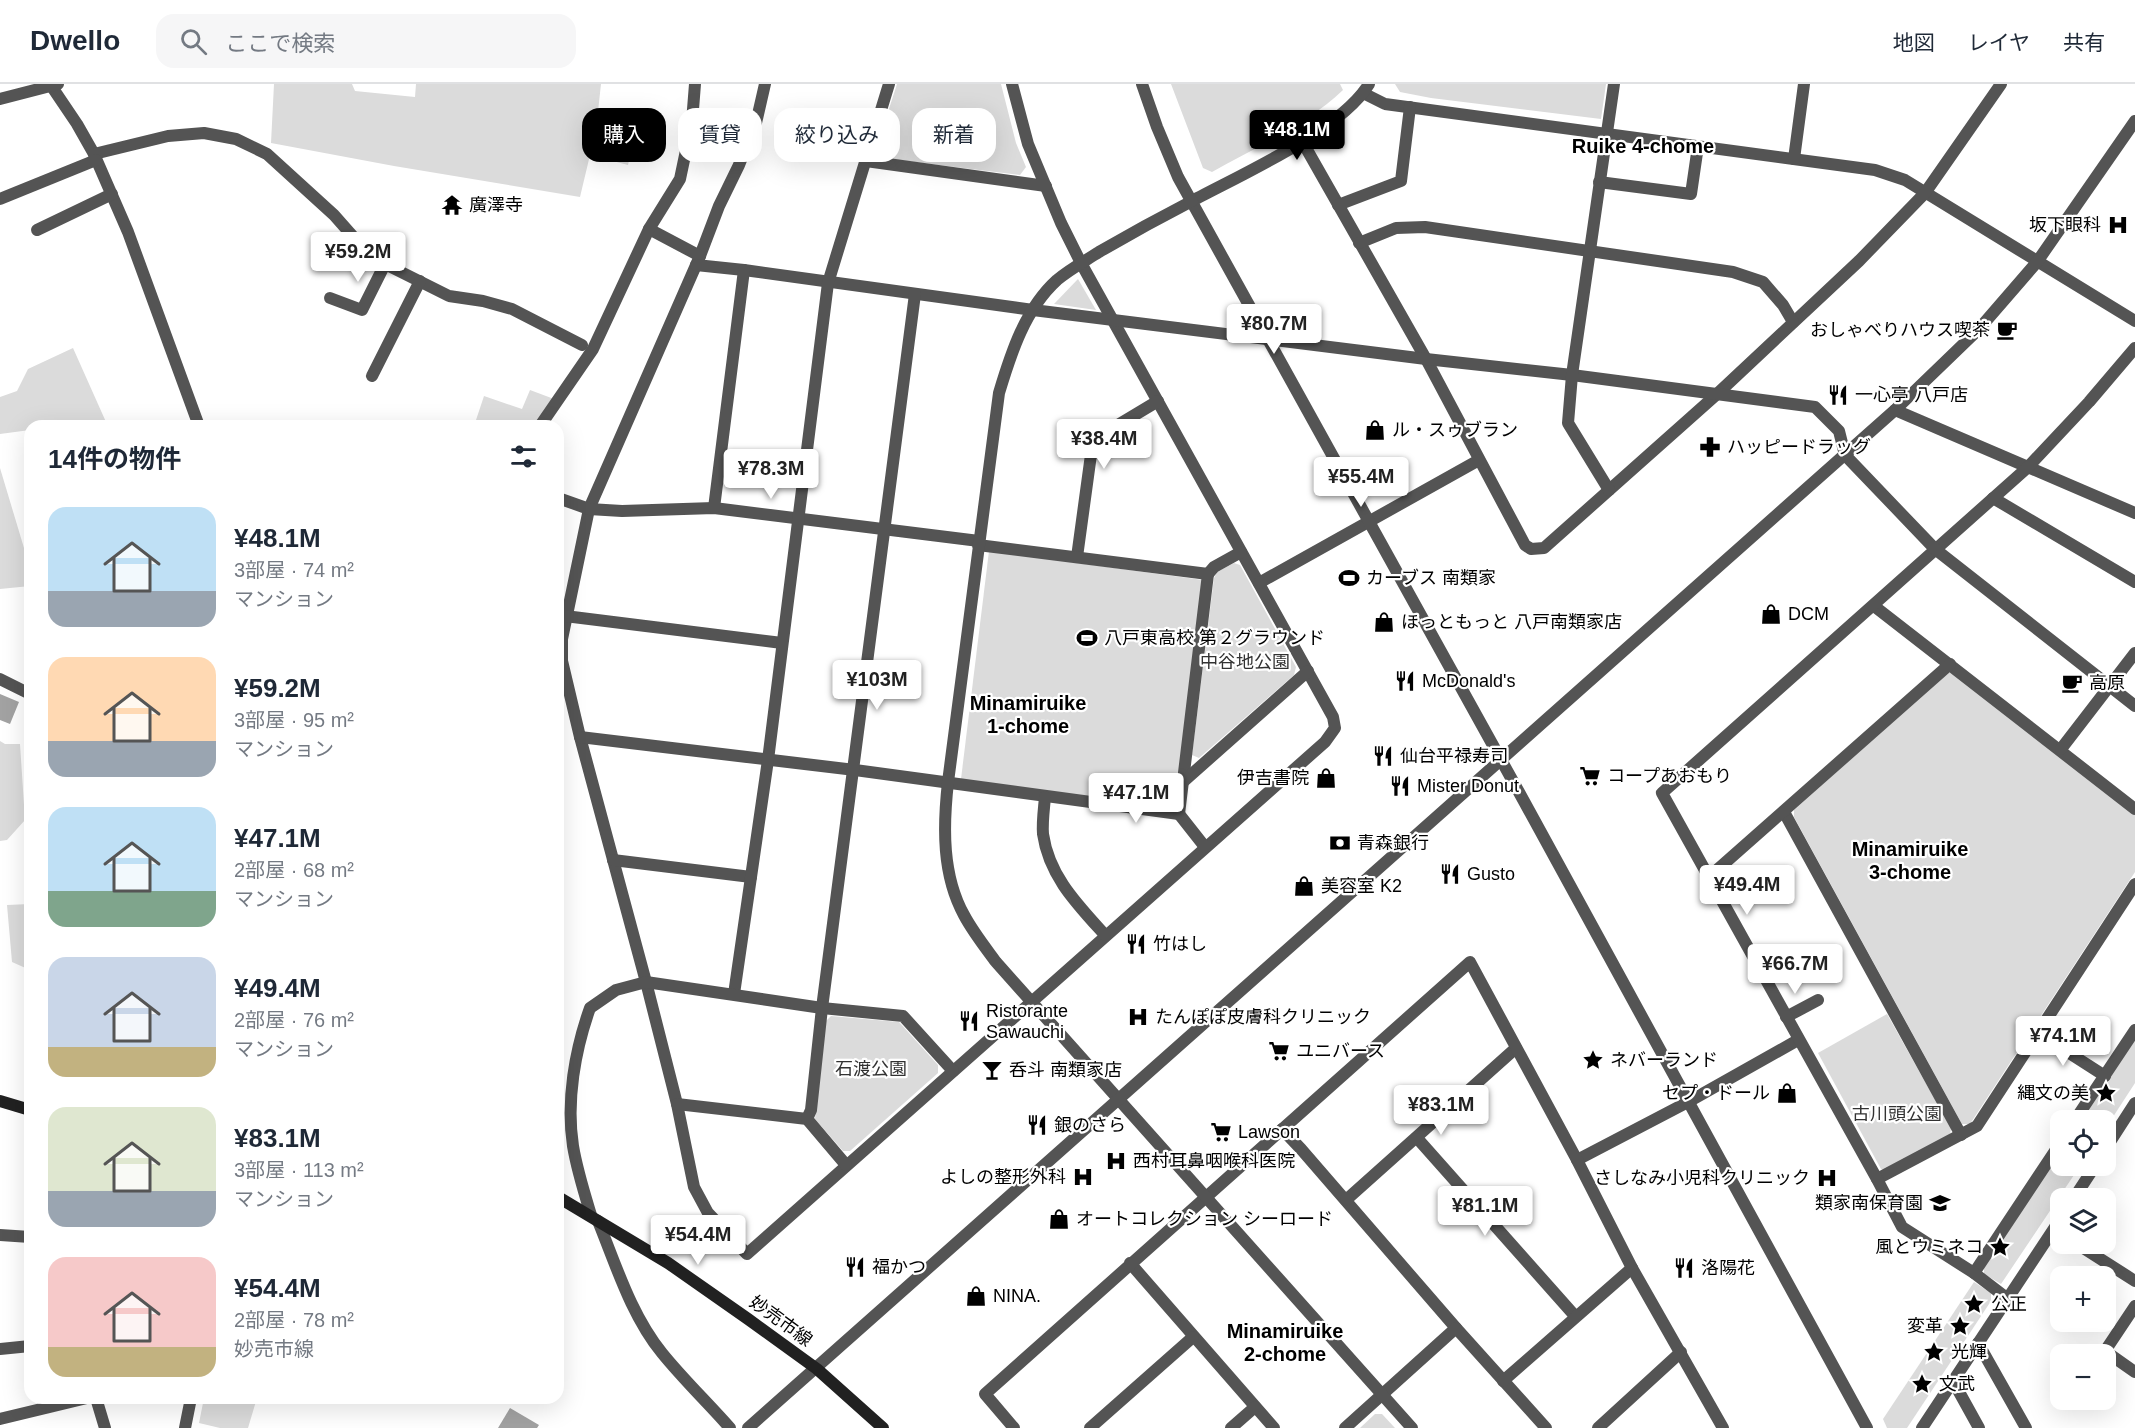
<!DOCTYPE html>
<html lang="ja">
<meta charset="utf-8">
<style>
:root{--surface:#fff;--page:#f6f6f7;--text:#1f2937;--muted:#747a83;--line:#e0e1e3;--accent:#000}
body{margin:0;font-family:Helvetica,"Noto Sans JP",sans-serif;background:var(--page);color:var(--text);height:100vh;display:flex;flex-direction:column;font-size:22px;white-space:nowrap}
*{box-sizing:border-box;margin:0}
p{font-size:20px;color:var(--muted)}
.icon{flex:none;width:33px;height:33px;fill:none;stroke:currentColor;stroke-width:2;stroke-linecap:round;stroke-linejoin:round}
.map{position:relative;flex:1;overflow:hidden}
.details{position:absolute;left:24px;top:336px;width:540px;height:984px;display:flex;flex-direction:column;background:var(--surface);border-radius:18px;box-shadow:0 6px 24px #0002}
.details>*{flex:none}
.banner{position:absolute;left:582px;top:24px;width:570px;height:54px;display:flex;gap:12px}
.buttons{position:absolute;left:2050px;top:1026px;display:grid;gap:12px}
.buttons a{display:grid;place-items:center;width:66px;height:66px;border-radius:12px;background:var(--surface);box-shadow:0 6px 24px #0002;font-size:30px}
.price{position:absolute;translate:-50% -51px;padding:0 14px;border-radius:6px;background:#fff;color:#222;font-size:20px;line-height:39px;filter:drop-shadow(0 2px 3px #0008)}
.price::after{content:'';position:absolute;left:50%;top:36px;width:18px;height:14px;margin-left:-9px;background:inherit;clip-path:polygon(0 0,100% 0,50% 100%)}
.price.selected{background:var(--accent);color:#fff}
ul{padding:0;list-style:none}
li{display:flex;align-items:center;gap:18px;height:150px;padding:0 24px}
li span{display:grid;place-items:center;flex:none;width:168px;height:120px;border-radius:18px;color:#555}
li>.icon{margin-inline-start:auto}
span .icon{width:72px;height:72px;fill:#fffc;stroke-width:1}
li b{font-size:26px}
h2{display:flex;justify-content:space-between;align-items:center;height:72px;padding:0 24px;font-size:26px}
.chip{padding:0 21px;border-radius:18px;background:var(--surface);box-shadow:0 6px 24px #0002;font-size:21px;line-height:54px}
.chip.selected{background:var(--accent);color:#fff}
header{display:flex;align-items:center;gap:36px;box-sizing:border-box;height:84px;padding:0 30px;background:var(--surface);border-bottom:2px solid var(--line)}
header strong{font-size:28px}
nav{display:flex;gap:33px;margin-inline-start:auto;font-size:21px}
.search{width:420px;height:54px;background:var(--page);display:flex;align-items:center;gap:15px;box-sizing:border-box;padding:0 21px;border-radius:18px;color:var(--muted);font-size:22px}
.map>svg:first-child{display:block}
.green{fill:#dbdbdb}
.water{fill:#a2a2a2}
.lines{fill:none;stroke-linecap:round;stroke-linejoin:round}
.minor{stroke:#545454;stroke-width:12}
.tertiary{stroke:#545454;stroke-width:12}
.secondary{stroke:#212121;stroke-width:12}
.labels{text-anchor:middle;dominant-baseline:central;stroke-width:4.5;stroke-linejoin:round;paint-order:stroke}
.poi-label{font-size:18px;fill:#000;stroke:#fff;text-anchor:start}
.park-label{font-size:18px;fill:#323232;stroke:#fff}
.street-label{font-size:18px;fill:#000;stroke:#fff}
.neighbourhood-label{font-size:20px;font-weight:bold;fill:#000;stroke:#fff}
</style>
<header>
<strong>Dwello</strong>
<div class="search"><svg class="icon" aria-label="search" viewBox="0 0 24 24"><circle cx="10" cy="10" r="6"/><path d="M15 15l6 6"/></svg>ここで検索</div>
<nav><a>地図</a><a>レイヤ</a><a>共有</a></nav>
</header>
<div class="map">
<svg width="2135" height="1344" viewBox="0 0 2135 1344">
<rect width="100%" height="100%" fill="#fff"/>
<!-- green -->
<g class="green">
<polygon points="274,0 352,0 355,7 415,13 416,0 601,0 596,46 635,50 628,81 590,71 580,113 394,82 271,59"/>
<polygon points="897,0 1001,0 1016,59 1026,83 1020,91 882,74 876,65"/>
<path d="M1171,0h169l3,6c-37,35 -86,57 -131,82l-9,-4z"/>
<polygon points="1395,0 1606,0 1601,35 1431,14 1400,8"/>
<polygon points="1078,195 1096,226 1054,220"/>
<polygon points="73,264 106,338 68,342 30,342 30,346 0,350 0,313 17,307 28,285"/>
<polygon points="530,306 554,315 535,342 474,342 484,312 522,325"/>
<polygon points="0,384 30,484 30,502 0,505"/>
<polygon points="989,467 1203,496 1175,724 961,695"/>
<polygon points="1234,479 1240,481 1296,583 1294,591 1199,674 1192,671 1214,494 1217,488"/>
<polygon points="1947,589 1953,589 2135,731 2135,788 1970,1040 1962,1040 1794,733 1794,726"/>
<polygon points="0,657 5,660 20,660 25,736 7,756 0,757"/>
<polygon points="30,820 30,886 12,878 7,821"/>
<polygon points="1887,930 1951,1044 1950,1051 1884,1086 1881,1085 1818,969"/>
<polygon points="831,932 899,938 938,981 938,989 850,1067 843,1067 815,1035 826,937"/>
<polygon points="2135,955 2135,999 2109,1039 2106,1043 2106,1036 2081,1036"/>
<polygon points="2061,1066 2061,1082 2080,1082 2001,1200 1984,1190 1984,1183"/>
<polygon points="1974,1198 1991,1209 1991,1217 1907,1344 1887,1344 1883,1335"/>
<polygon points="204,1314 257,1314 248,1344 220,1344 199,1339"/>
<polygon points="1375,1330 1382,1330 1395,1344 1360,1344"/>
</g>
<!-- water -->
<g class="water">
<polygon points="0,610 19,618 10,640 0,636"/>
<polygon points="510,1324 539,1341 537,1344 498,1344"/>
</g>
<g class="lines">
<!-- minor -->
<g class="minor">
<polyline points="765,0 756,39 739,81 719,122 700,172 589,425 562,555 562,577 580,653 646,898 677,1020 694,1103 708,1129 747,1170 1325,658 1335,644 1333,633 1081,179 1061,139 1028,60 1012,0"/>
<polyline points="52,3 77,40 94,70 128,148 199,342"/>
<polyline points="1363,9 1385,20 1875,86 1905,96 2135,237"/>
<polyline points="0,15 58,0"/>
<polyline points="1302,57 1426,275 1525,461 1531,465 1544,464 1716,311 1859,177 1925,109 2001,0"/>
<polyline points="94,70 168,52 204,49 236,55 267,70 334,131 364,165 385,180 449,212 483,217 512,225 582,261"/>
<polyline points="1794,75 1804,0"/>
<polyline points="866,77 1046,102"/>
<polyline points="1599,98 1691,110 1698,62"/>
<polyline points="0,115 96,76"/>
<path d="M1192,117c50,-27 148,-70 177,-117"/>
<polyline points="1338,121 1401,97 1410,23"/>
<polyline points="649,145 700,172"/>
<polyline points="37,146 112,110"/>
<polyline points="1359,159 1396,144 1425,143 1733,188 1763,198 1783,221 1793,238"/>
<polyline points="696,181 744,186 1033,226 1426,275 1572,291 1815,323 1839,347 1845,371"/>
<polyline points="330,214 362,226 385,180"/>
<polyline points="372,292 420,197"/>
<polyline points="1895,326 2135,429"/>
<polyline points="540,342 593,265 649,145 680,95 692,38 695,0"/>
<polyline points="1609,406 1568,339 1572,291 1614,0"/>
<polyline points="558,414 589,425 622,427 714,424 979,457"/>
<polyline points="1993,414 2135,498"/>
<polyline points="714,424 744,186"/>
<polyline points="1077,473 1093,356 1158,317"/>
<polyline points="1208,490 1214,483 1241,468"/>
<polyline points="1259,499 1479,376"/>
<polyline points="1874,522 2135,725"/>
<polyline points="565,532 782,559"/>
<polyline points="0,595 30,610"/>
<polyline points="580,653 855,686 1179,730 1208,490 978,461"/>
<polyline points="2061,665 2135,569"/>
<polyline points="1184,697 1308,587"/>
<path d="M1045,713c-1,12 -3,25 -2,37 6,42 34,70 62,101"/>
<polyline points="1784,728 1961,1051"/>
<polyline points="1179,730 1205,763"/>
<polyline points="613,776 751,793"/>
<polyline points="1709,793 1950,580"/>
<polyline points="734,910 768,676 828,199 889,0"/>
<polyline points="1786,933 1818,916"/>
<polyline points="2038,949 2105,992"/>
<polyline points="677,1020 807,1035 846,1081"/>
<polyline points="807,1035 811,1026 822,924 915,210"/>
<polyline points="2075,1036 2135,946"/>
<polyline points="1282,1045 1301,1065 1456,1244 1546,1344"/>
<polyline points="1417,1054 1575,1232"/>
<polyline points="1577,1076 1688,1018 1798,956"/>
<polyline points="1877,1095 1977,1042 2135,800"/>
<polyline points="1346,1116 1516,964"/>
<path d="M591,1131c-7,-23 -14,-45 -18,-69 -7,-45 2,-96 17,-138l26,-18 30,-8 176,26 81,8 50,55"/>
<path d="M598,1137c18,44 33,94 64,132 21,26 46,50 68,75"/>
<polyline points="0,1151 30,1153"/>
<polyline points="2077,1160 2135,1197"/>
<polyline points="1130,1179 1274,1344"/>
<polyline points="1974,1189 2061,1058"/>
<polyline points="2008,1215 1974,1189 1902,1143 1877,1095 1662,709 2027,384 2089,318 2135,264"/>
<polyline points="2135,1222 2105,1267 2135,1288"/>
<polyline points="1978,1259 2026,1344"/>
<polyline points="0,1265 30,1262"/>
<polyline points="1503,1297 1632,1184"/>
<polyline points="1953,1297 1979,1344"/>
<polyline points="96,1314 105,1344"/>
<polyline points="0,1335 87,1314"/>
<polyline points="185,1344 191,1314"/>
<polyline points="1014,1344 985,1310 1470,878 1577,1076 1632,1184 1723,1344"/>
<polyline points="1090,1344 1193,1253"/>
<polyline points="1231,1344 1255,1323"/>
<polyline points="1345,1344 1456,1244"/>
<polyline points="1598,1344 1681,1268"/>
</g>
<!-- tertiary -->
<g class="tertiary">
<polyline points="1142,0 1157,43 1178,93 1520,710 1867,1344"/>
<path d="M1192,117c-31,16 -62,33 -93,51 -14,9 -29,17 -42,28 -32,29 -46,73 -58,113l-51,389c-5,45 -6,93 16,133 9,17 21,32 32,47l416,466"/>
<polyline points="1845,371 1935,465 2135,622"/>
<polyline points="2106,1064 2135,1019"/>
<polyline points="2074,1114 2095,1082"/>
<polyline points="748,1344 1895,326 1979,245 2037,178 2135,37"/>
<polyline points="1922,1344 2061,1134"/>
</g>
<!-- secondary -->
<g class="secondary">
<polyline points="0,1017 30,1026"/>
<polyline points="558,1113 668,1179 748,1235 817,1285 883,1344"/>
</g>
</g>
<!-- icons -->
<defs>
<g id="temple-bare" transform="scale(1.62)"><path d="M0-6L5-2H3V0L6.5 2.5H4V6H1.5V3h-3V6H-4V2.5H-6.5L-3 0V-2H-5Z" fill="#000" stroke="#fff" stroke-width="2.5" paint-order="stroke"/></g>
<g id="hospital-bare" transform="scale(1.62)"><path d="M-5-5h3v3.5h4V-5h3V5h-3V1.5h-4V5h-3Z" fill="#000" stroke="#fff" stroke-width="2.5" paint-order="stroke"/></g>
<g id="cafe-bare" transform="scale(1.62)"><path d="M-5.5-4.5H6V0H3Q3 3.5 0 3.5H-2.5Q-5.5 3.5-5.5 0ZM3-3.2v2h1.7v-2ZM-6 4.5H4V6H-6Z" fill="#000" stroke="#fff" stroke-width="2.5" paint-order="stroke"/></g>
<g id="restaurant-bare" transform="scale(1.62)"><path d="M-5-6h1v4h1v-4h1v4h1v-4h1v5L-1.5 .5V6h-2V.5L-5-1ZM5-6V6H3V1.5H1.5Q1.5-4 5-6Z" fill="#000" stroke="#fff" stroke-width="2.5" paint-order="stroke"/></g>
<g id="shop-bare" transform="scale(1.62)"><path d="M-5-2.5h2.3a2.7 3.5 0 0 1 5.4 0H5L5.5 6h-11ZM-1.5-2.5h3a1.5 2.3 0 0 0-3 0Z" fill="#000" stroke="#fff" stroke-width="2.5" paint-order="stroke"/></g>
<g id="pharmacy-bare" transform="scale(1.62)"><path d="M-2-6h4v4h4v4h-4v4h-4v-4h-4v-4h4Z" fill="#000" stroke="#fff" stroke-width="2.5" paint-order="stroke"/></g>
<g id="stadium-bare" transform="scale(1.62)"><path d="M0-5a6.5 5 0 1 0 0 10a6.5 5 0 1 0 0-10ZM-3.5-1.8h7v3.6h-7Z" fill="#000" stroke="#fff" stroke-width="2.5" paint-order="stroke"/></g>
<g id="supermarket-bare" transform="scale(1.62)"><path d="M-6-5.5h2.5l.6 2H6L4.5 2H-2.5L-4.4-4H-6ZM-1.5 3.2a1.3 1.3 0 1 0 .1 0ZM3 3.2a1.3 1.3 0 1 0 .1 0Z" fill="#000" stroke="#fff" stroke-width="2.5" paint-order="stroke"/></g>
<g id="bank-bare" transform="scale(1.62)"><path d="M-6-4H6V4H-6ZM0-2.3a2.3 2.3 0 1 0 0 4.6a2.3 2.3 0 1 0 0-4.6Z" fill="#000" stroke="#fff" stroke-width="2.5" paint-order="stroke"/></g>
<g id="sight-bare" transform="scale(1.62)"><path d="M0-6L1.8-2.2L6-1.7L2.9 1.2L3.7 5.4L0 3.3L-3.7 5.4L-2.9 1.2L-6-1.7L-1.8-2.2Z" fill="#000" stroke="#fff" stroke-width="2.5" paint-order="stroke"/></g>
<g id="bar-bare" transform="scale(1.62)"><path d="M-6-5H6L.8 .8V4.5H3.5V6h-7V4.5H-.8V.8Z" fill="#000" stroke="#fff" stroke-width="2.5" paint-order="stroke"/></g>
<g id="school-bare" transform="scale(1.62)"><path d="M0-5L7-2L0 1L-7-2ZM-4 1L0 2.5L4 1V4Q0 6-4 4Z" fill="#000" stroke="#fff" stroke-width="2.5" paint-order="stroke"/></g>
</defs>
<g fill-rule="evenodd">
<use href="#temple-bare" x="452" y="121"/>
<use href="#hospital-bare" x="2118" y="141"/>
<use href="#cafe-bare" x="2007" y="246"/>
<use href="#restaurant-bare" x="1838" y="311"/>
<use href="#shop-bare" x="1375" y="346"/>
<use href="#pharmacy-bare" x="1710" y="363"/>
<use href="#stadium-bare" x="1349" y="494"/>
<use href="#shop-bare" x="1771" y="530"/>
<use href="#shop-bare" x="1384" y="538"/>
<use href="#stadium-bare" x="1087" y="554"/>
<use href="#restaurant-bare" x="1405" y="597"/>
<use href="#cafe-bare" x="2072" y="599"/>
<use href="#restaurant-bare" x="1383" y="672"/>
<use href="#supermarket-bare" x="1590" y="692"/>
<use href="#shop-bare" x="1326" y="694"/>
<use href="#restaurant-bare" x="1400" y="702"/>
<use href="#bank-bare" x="1340" y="759"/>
<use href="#restaurant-bare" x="1450" y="790"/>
<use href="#shop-bare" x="1304" y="802"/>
<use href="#restaurant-bare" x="1136" y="860"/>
<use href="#hospital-bare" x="1138" y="933"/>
<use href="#restaurant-bare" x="969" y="937"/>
<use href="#supermarket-bare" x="1279" y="967"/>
<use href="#sight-bare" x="1593" y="976"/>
<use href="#bar-bare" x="992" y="986"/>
<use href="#shop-bare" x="1787" y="1009"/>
<use href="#sight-bare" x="2106" y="1009"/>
<use href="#restaurant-bare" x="1037" y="1041"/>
<use href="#supermarket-bare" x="1221" y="1048"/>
<use href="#hospital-bare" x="1116" y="1077"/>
<use href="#hospital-bare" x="1083" y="1093"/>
<use href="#hospital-bare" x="1827" y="1094"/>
<use href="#school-bare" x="1940" y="1119"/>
<use href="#shop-bare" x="1059" y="1135"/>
<use href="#sight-bare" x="2000" y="1163"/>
<use href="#restaurant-bare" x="855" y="1183"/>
<use href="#restaurant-bare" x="1684" y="1184"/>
<use href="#shop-bare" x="976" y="1212"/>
<use href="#sight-bare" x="1974" y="1220"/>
<use href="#sight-bare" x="1960" y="1242"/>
<use href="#sight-bare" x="1934" y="1268"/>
<use href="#sight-bare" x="1922" y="1300"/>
</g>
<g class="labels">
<!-- poi labels -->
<g class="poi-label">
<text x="469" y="121">廣澤寺</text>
<text x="2101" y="141" text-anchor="end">坂下眼科</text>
<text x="1990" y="246" text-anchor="end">おしゃべりハウス喫茶</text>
<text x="1855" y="311">一心亭 八戸店</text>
<text x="1392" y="346">ル・スゥブラン</text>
<text x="1727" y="363">ハッピードラッグ</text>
<text x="1366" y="494">カーブス 南類家</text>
<text x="1788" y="530">DCM</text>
<text x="1401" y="538">ほっともっと 八戸南類家店</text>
<text x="1104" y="554">八戸東高校 第２グラウンド</text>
<text x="1422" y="597">McDonald's</text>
<text x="2089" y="599">高原</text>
<text x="1400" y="672">仙台平禄寿司</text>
<text x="1607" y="692">コープあおもり</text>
<text x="1309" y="694" text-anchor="end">伊吉書院</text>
<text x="1417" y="702">Mister Donut</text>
<text x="1357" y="759">青森銀行</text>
<text x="1467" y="790">Gusto</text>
<text x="1321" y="802">美容室 K2</text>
<text x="1153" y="860">竹はし</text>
<text x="986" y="927">Ristorante<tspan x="986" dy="21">Sawauchi</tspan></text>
<text x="1155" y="933">たんぽぽ皮膚科クリニック</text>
<text x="1296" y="967">ユニバース</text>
<text x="1610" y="976">ネバーランド</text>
<text x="1009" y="986">呑斗 南類家店</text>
<text x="1770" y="1009" text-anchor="end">セプ・ドール</text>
<text x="2089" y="1009" text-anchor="end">縄文の美</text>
<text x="1054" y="1041">銀のさら</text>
<text x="1238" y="1048">Lawson</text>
<text x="1133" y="1077">西村耳鼻咽喉科医院</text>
<text x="1066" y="1093" text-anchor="end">よしの整形外科</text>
<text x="1810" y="1094" text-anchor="end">さしなみ小児科クリニック</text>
<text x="1923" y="1119" text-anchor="end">類家南保育園</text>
<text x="1076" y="1135">オートコレクション シーロード</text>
<text x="1983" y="1163" text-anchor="end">風とウミネコ</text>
<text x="872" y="1183">福かつ</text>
<text x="1701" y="1184">洛陽花</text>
<text x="993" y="1212">NINA.</text>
<text x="1991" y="1220">公正</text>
<text x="1943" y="1242" text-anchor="end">変革</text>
<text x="1951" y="1268">光輝</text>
<text x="1939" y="1300">文武</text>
</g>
<!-- park labels -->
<g class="park-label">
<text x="1245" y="578">中谷地公園</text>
<text x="871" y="985">石渡公園</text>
<text x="1897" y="1030">古川頭公園</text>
</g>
<!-- street labels -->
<g class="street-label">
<text transform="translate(781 1237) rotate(36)">妙売市線</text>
</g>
<!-- neighbourhood labels -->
<g class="neighbourhood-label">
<text x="1643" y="62">Ruike 4-chome</text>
<text x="1028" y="619">Minamiruike<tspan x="1028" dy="23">1-chome</tspan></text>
<text x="1910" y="765">Minamiruike<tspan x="1910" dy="23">3-chome</tspan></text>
<text x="1285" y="1247">Minamiruike<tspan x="1285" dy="23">2-chome</tspan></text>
</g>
</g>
</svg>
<div class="buttons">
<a><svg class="icon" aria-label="locate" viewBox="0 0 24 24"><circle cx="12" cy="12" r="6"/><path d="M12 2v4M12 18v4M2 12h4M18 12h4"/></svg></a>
<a><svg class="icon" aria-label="layers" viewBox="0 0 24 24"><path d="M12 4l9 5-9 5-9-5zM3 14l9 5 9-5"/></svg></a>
<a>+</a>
<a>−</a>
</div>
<b class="price selected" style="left:1297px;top:77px">¥48.1M</b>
<b class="price" style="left:358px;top:199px">¥59.2M</b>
<b class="price" style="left:1274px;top:271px">¥80.7M</b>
<b class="price" style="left:1104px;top:386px">¥38.4M</b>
<b class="price" style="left:771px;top:416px">¥78.3M</b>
<b class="price" style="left:1361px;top:424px">¥55.4M</b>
<b class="price" style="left:877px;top:627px">¥103M</b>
<b class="price" style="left:1136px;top:740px">¥47.1M</b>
<b class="price" style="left:1747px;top:832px">¥49.4M</b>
<b class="price" style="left:1795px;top:911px">¥66.7M</b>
<b class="price" style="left:2063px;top:983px">¥74.1M</b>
<b class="price" style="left:1441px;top:1052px">¥83.1M</b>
<b class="price" style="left:1485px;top:1153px">¥81.1M</b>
<b class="price" style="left:698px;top:1182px">¥54.4M</b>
<div class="banner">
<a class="chip selected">購入</a>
<a class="chip">賃貸</a>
<a class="chip">絞り込み</a>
<a class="chip">新着</a>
</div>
<section class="details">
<h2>14件の物件<svg class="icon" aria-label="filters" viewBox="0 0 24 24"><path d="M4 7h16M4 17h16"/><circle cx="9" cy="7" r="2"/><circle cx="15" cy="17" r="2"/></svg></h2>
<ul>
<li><span style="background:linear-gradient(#bfe0f5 70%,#9aa5b1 0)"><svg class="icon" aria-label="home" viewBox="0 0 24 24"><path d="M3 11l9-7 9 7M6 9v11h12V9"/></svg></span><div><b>¥48.1M</b><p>3部屋 · 74 m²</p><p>マンション</p></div></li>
<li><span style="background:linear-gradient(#ffd9b3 70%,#9aa5b1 0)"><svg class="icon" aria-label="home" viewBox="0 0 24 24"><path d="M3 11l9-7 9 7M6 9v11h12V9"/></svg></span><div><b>¥59.2M</b><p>3部屋 · 95 m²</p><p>マンション</p></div></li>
<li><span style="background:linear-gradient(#bfe0f5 70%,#7fa58c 0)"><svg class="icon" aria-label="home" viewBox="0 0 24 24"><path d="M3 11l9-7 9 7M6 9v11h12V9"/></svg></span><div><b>¥47.1M</b><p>2部屋 · 68 m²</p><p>マンション</p></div></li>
<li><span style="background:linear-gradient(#c9d6e8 75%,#c2b280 0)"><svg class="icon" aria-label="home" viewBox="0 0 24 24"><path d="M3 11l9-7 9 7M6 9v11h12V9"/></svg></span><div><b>¥49.4M</b><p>2部屋 · 76 m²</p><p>マンション</p></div></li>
<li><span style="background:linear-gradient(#dfe7d0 70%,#9aa5b1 0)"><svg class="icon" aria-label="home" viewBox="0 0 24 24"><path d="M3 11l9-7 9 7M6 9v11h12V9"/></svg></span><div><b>¥83.1M</b><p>3部屋 · 113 m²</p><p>マンション</p></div></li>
<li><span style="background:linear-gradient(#f6c9c9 75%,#c2b280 0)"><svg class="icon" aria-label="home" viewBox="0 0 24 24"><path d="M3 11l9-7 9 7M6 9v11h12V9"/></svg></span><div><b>¥54.4M</b><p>2部屋 · 78 m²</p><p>妙売市線</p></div></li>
</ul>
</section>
</div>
